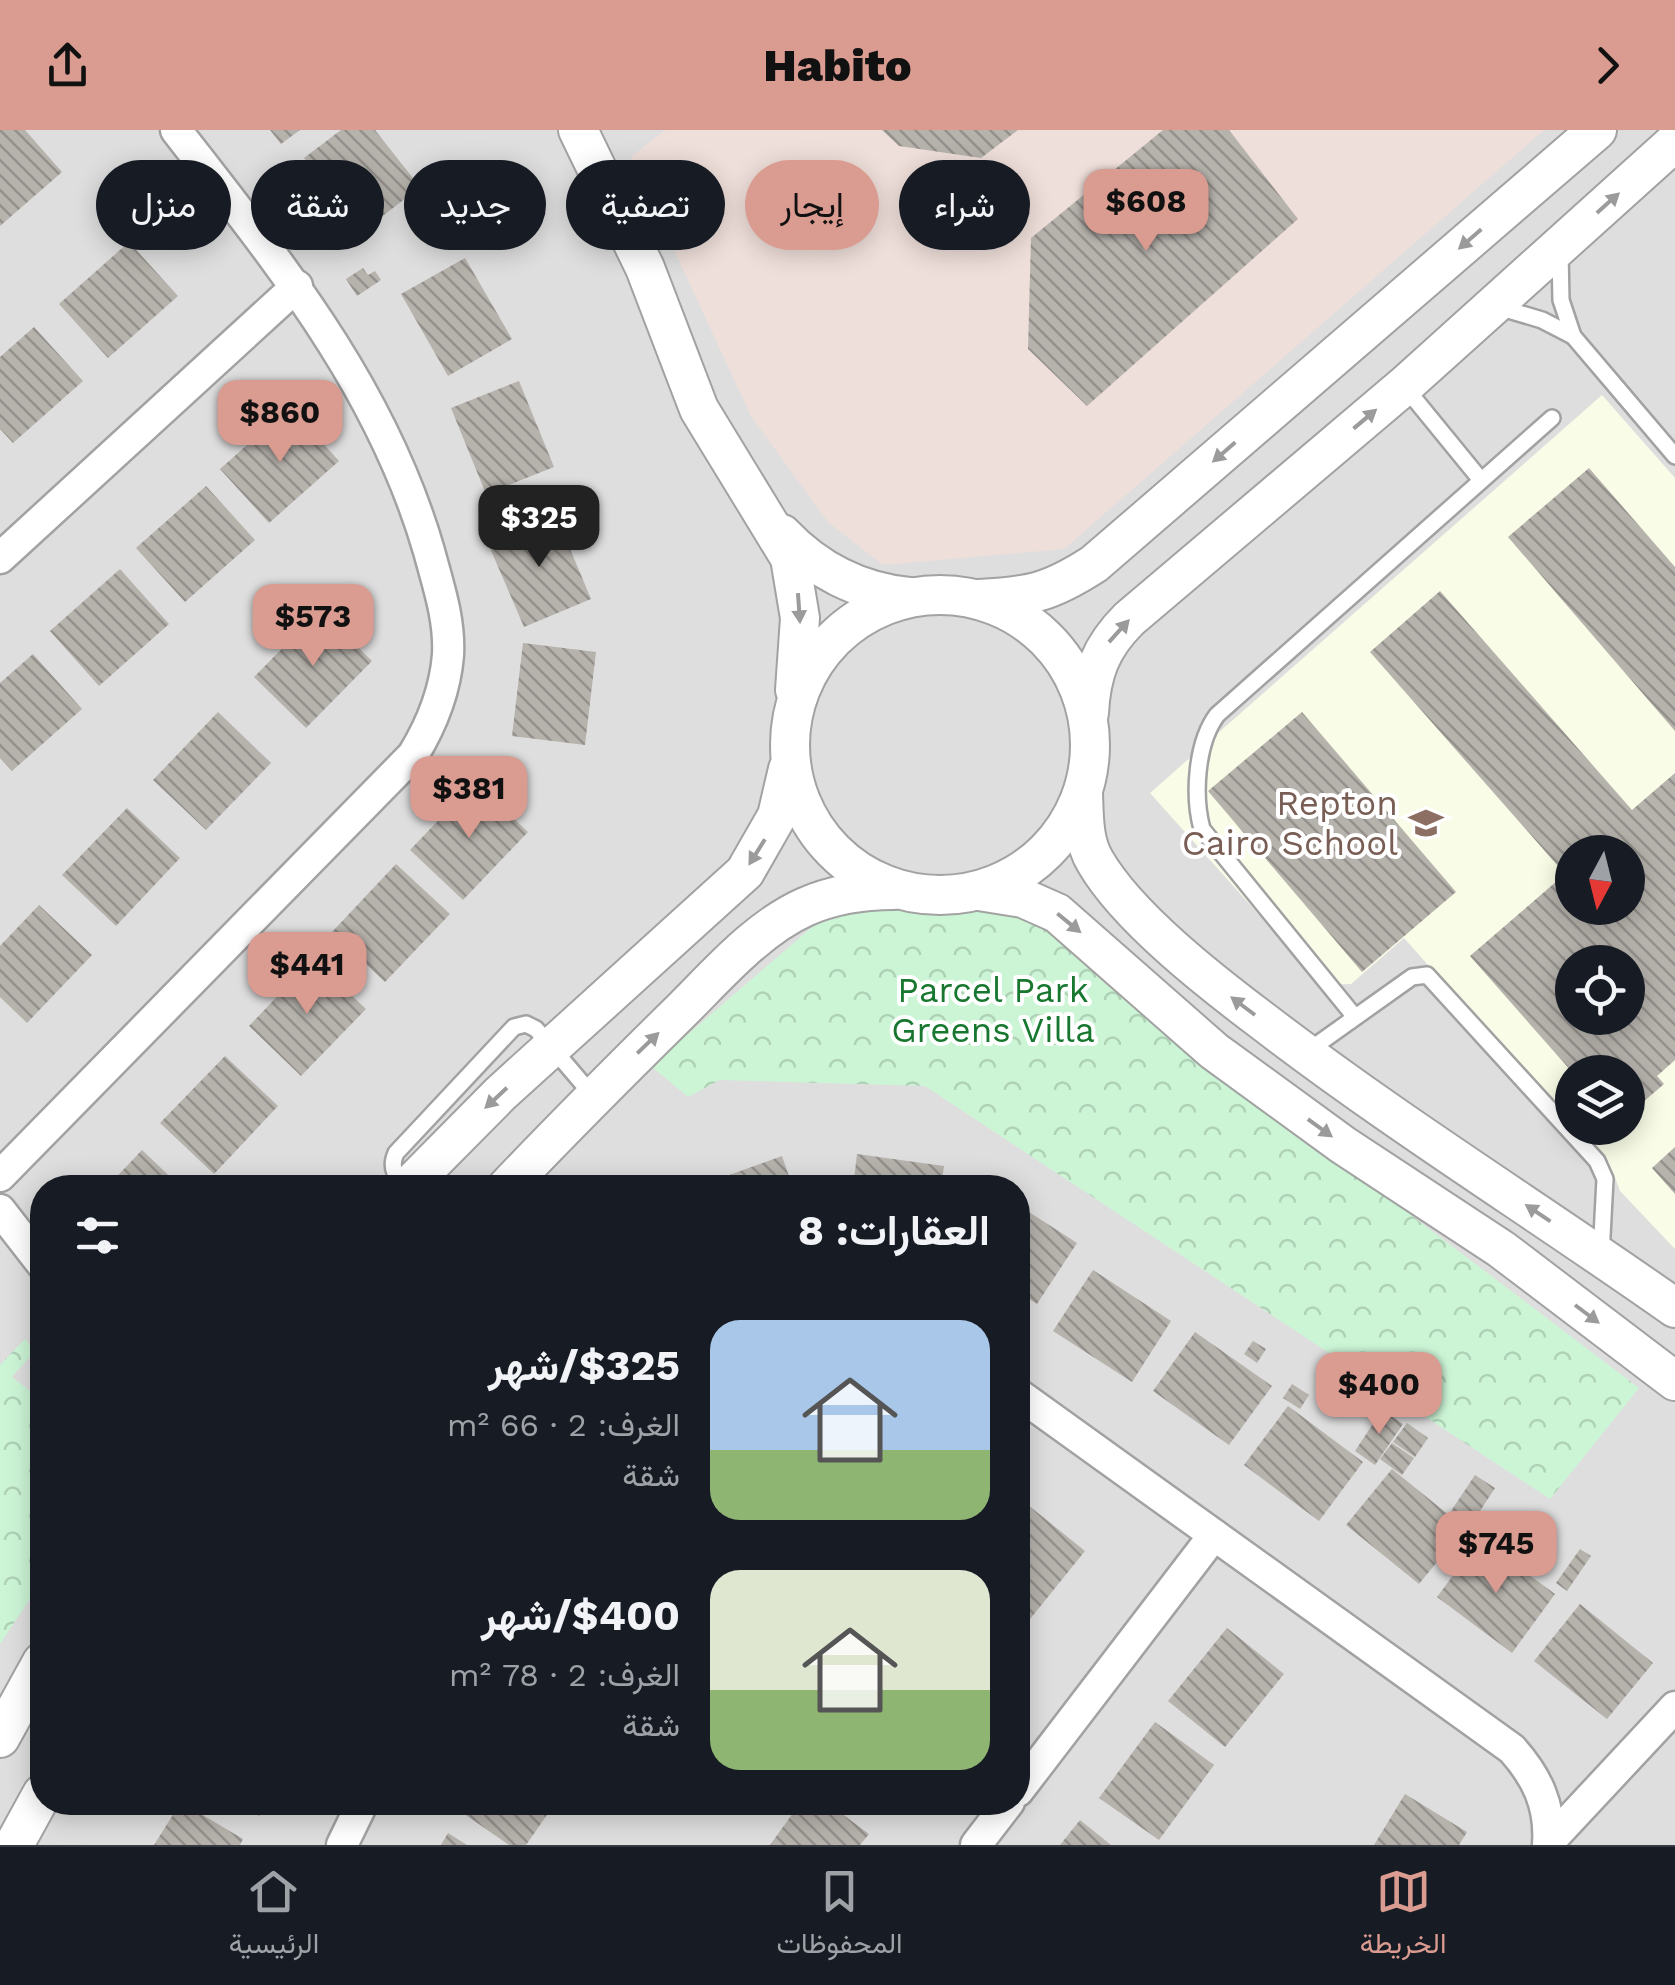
<!DOCTYPE html>
<html lang="ar">
<meta charset="utf-8">
<style>
:root{--surface:#171b24;--page:#242831;--text:#f1f3f6;--muted:#9ea1a6;--line:#363941;--accent:#da9b90}
body{margin:0;font-family:"Work Sans",Vazirmatn,sans-serif;background:var(--page);color:var(--text);direction:rtl;height:100vh;display:flex;flex-direction:column;font-size:38px;white-space:nowrap}
*{box-sizing:border-box;margin:0}
p{font-size:32px;color:var(--muted)}
.icon{flex:none;width:55px;height:55px;fill:none;stroke:currentColor;stroke-width:2;stroke-linecap:round;stroke-linejoin:round}
.map{position:relative;flex:1;overflow:hidden;direction:ltr}
.details{position:absolute;left:30px;top:1045px;width:1000px;height:640px;display:flex;flex-direction:column;background:var(--surface);border-radius:40px;box-shadow:0 5px 25px #0003;direction:rtl}
.details>*{flex:none}
.guide{position:absolute;left:30px;top:30px;width:1000px;height:90px;direction:rtl;display:flex;gap:20px}
.needle{width:65px;rotate:187deg}
.controls{position:absolute;left:1555px;top:705px;display:grid;gap:20px}
.controls a{display:grid;place-items:center;width:90px;height:90px;border-radius:50%;background:var(--surface);box-shadow:0 5px 25px #0003;font-size:50px}
.price{position:absolute;translate:-50% -85px;padding:0 22px;border-radius:20px;background:var(--accent);color:#111;font-size:32px;line-height:65px;filter:drop-shadow(0 2px 5px #0008)}
.price::after{content:'';position:absolute;left:50%;top:60px;width:30px;height:22px;margin-left:-15px;background:inherit;clip-path:polygon(0 0,100% 0,50% 100%)}
.price.active{background:#222;color:#fff}
ul{padding:0;list-style:none}
li{display:flex;align-items:center;gap:30px;height:250px;padding:0 40px}
li span{display:grid;place-items:center;flex:none;width:280px;height:200px;border-radius:30px;color:#555}
li>.icon{margin-inline-start:auto}
span .icon{width:120px;height:120px;fill:#fffc;stroke-width:1}
li b{font-size:42px}
h2{display:flex;justify-content:space-between;align-items:center;height:120px;padding:0 40px;font-size:42px}
.chip{padding:0 35px;border-radius:45px;background:var(--surface);box-shadow:0 5px 25px #0003;font-size:35px;line-height:90px}
.chip.active{background:var(--accent);color:#111}
header{display:flex;justify-content:space-between;align-items:center;height:130px;padding:0 40px;background:var(--accent);color:#111;font-size:45px;font-weight:800}
.menu{display:flex;justify-content:space-around;align-items:center;height:140px;border-top:2px solid var(--line);background:var(--surface);font-size:28px;color:var(--muted)}
.menu a{display:grid;justify-items:center;gap:5px}
.menu .active{color:var(--accent)}
.map>svg:first-child{display:block}
.residential{fill:#dfdede;fill-rule:evenodd}
.commercial{fill:#efdfda}
.education{fill:#f9fce6;fill-rule:evenodd}
.park{fill:url(#park-crowns)}
.building{fill:url(#building-back-hatch);fill-rule:evenodd}
.lines{fill:none;stroke-linecap:round;stroke-linejoin:round}
.service-casing{stroke:#a2a2a2;stroke-width:20}
.minor-casing{stroke:#a2a2a2;stroke-width:35}
.tertiary-casing{stroke:#a2a2a2;stroke-width:42}
.service{stroke:#fff;stroke-width:15}
.minor{stroke:#fff;stroke-width:30}
.tertiary{stroke:#fff;stroke-width:38}
.oneway{fill:#9b9b9b}
.labels{text-anchor:middle;dominant-baseline:central;stroke-width:8;stroke-linejoin:round;paint-order:stroke}
.education-label{font-size:35px;fill:#785e54;stroke:#fff;text-anchor:end}
.park-label{font-size:35px;fill:#17772f;stroke:#fff}
</style>
<header><svg class="icon" aria-label="forward" viewBox="0 0 24 24"><path d="M9 5l7 7-7 7"/></svg>Habito<svg class="icon" aria-label="share" viewBox="0 0 24 24"><path d="M12 15V3M7 8l5-5 5 5M5 13v7h14v-7"/></svg></header>
<div class="map">
<svg width="1675" height="1715" viewBox="0 0 1675 1715">
<defs>
<pattern id="park-crowns" width="20" height="18" patternUnits="userSpaceOnUse" patternTransform="scale(2.5)"><rect width="20" height="18" fill="#ccf5d6"/><path d="M2 6a3 3 0 1 1 6 0M12 15a3 3 0 1 1 6 0" fill="none" stroke="#afd2b7"/></pattern>
<pattern id="building-back-hatch" width="6" height="6" patternUnits="userSpaceOnUse" patternTransform="scale(2.5)"><rect width="6" height="6" fill="#b6b2ac"/><path d="M-1 5l2 2M0 0l6 6M5-1l2 2" fill="none" stroke="#94908c"/></pattern>
</defs>
<rect width="100%" height="100%" fill="#f0efe9"/>
<!-- residential -->
<path class="residential" d="M0,0h1675v1715h-1675zM1572,722h56v56h-56zM1572,832h56v56h-56zM1572,942h56v56h-56zM42,1058h976v614h-976z"/>
<!-- commercial -->
<polygon class="commercial" points="665,0 1544,0 1064,419 883,435 828,392 751,286 631,27"/>
<!-- education -->
<path class="education" d="M1602,265l73,83v771l-55,-58 -7,-19 -209,-234 -53,46 -29,1 -172,-192zM1572,722h56v56h-56zM1572,832h56v56h-56zM1572,942h56v56h-56z"/>
<!-- park -->
<g class="park">
<polygon points="993,774 1051,795 1101,850 1639,1258 1550,1369 925,956 720,950 688,967 651,936 826,785 880,775 929,782"/>
<polygon points="25,1209 35,1221 12,1247 42,1270 42,1451 0,1514 0,1235"/>
</g>
<!-- building -->
<g class="building">
<polygon points="0,0 25,0 62,42 0,96"/>
<polygon points="270,0 300,0 281,14"/>
<polygon points="341,0 375,0 420,57 362,102 304,28"/>
<polygon points="882,0 1018,0 981,28 899,16"/>
<polygon points="1163,0 1229,0 1298,89 1087,276 1028,219 1031,108"/>
<polygon points="452,39 461,51 445,64 436,51"/>
<polygon points="129,112 178,166 108,228 59,174"/>
<polygon points="465,128 512,209 448,246 401,164"/>
<polygon points="363,138 368,145 375,141 381,150 357,166 346,149"/>
<polygon points="34,197 83,251 13,313 0,299 0,227"/>
<polygon points="519,251 554,337 486,364 451,278"/>
<polygon points="290,277 339,331 269,393 220,339"/>
<polygon points="1589,338 1675,437 1675,601 1508,407"/>
<polygon points="206,356 255,410 185,472 136,418"/>
<polygon points="555,383 591,469 524,497 487,411"/>
<polygon points="120,439 169,494 99,556 50,501"/>
<path d="M1440,461l192,219 43,-37v287l-18,16 7,8 -36,31v-43h-56l-102,-116 95,-82 -195,-222zM1572,722h56v56h-56zM1572,832h56v56h-56z"/>
<polygon points="320,480 372,531 306,598 254,547"/>
<polygon points="523,513 596,522 585,615 512,606"/>
<polygon points="33,524 82,579 12,641 0,628 0,553"/>
<polygon points="218,582 271,633 206,700 153,650"/>
<polygon points="1302,582 1456,762 1362,842 1208,661"/>
<polygon points="475,652 528,702 463,770 410,720"/>
<polygon points="127,678 180,728 116,796 62,745"/>
<polygon points="396,734 450,784 385,852 332,802"/>
<polygon points="39,775 92,825 27,893 0,867 0,816"/>
<polygon points="313,829 366,879 301,946 249,896"/>
<polygon points="225,926 278,976 214,1044 160,993"/>
<polygon points="1675,1017 1675,1064 1652,1038"/>
<polygon points="142,1020 182,1058 106,1058"/>
<polygon points="857,1024 944,1036 941,1058 853,1058"/>
<polygon points="782,1026 793,1058 696,1058 696,1057"/>
<polygon points="1018,1075 1077,1113 1037,1174 1018,1162"/>
<polygon points="1093,1140 1171,1191 1132,1252 1053,1201"/>
<polygon points="1195,1202 1272,1256 1229,1315 1153,1261"/>
<polygon points="1253,1211 1266,1219 1257,1233 1244,1224"/>
<polygon points="1292,1254 1309,1265 1300,1279 1283,1268"/>
<polygon points="1288,1276 1363,1332 1319,1391 1244,1335"/>
<polygon points="1382,1280 1403,1294 1375,1335 1355,1321"/>
<polygon points="1407,1293 1428,1308 1415,1327 1393,1312"/>
<polygon points="1392,1313 1414,1328 1402,1345 1380,1329"/>
<polygon points="1392,1339 1465,1398 1419,1454 1346,1395"/>
<polygon points="1475,1345 1495,1358 1471,1395 1451,1381"/>
<polygon points="1028,1375 1085,1421 1026,1494 1018,1487 1018,1388"/>
<polygon points="1484,1387 1502,1399 1493,1413 1475,1401"/>
<polygon points="1480,1409 1555,1464 1512,1523 1437,1467"/>
<polygon points="1580,1419 1591,1426 1567,1461 1556,1453"/>
<polygon points="1580,1474 1653,1533 1607,1589 1534,1531"/>
<polygon points="1227,1498 1284,1544 1225,1617 1168,1571"/>
<polygon points="1155,1592 1214,1635 1159,1710 1099,1668"/>
<polygon points="1405,1664 1467,1702 1459,1715 1374,1715"/>
<polygon points="181,1672 243,1709 240,1715 154,1715"/>
<polygon points="238,1672 267,1672 259,1686"/>
<polygon points="466,1672 556,1672 526,1715 509,1715 460,1681"/>
<polygon points="801,1672 826,1672 869,1704 860,1715 770,1715"/>
<polygon points="864,1672 890,1672 880,1685"/>
<polygon points="1080,1690 1111,1715 1060,1715"/>
<polygon points="448,1703 467,1715 441,1715"/>
</g>
<g class="lines">
<!-- service casing -->
<g class="service-casing">
<g id="service">
<polyline points="1560,123 1561,170 1573,206 1675,326"/>
<polyline points="1498,177 1542,190 1573,206"/>
<polyline points="1404,256 1480,349"/>
<path d="M1355,887l-153,-188c-9,-33 -6,-86 15,-114l335,-297"/>
<polyline points="1308,921 1412,847 1427,845 1597,1031 1605,1049 1601,1125"/>
<path d="M407,1058c-11,-12 -18,-19 -11,-35l118,-126 12,-3 10,5 58,68"/>
</g>
</g>
<!-- minor casing -->
<g class="minor-casing">
<g id="minor">
<polyline points="0,428 297,156"/>
<path d="M0,1046l413,-421c19,-31 32,-63 35,-100 2,-36 -10,-70 -19,-104 -48,-165 -150,-288 -253,-421"/>
<polyline points="0,1080 42,1134"/>
<path d="M1018,1264l494,355c25,28 39,57 36,96"/>
<polyline points="1018,1661 1214,1405"/>
<polyline points="1549,1712 1675,1577"/>
<polyline points="342,1715 363,1672"/>
<polyline points="976,1715 1009,1672"/>
</g>
</g>
<!-- tertiary casing -->
<g class="tertiary-casing">
<g id="tertiary">
<polyline points="578,0 645,138 699,279 790,428 800,488 795,560"/>
<path d="M782,404c34,36 78,58 127,63"/>
<circle cx="940" cy="615" r="150"/>
<path d="M979,469c52,-3 70,-6 115,-35l503,-434"/>
<path d="M1089,583c2,-40 12,-66 40,-94l275,-233 271,-244"/>
<path d="M1083,664c1,22 0,47 12,67 32,56 117,122 169,161 133,102 275,190 411,286"/>
<polyline points="979,761 1023,768 1057,783 1214,921 1343,1015 1501,1119 1675,1251"/>
<polyline points="407,1058 500,964 745,742 777,686 788,639"/>
<path d="M506,1058c58,-61 117,-120 177,-179 36,-36 75,-81 122,-102 29,-13 58,-17 89,-17"/>
<polyline points="0,1608 42,1532"/>
<polyline points="14,1715 42,1664"/>
</g>
</g>
<!-- service -->
<use href="#service" class="service"/>
<!-- minor -->
<use href="#minor" class="minor"/>
<!-- tertiary -->
<use href="#tertiary" class="tertiary"/>
</g>
<!-- one-way arrows -->
<defs><path id="oneway-solid" d="M-6-.8H1V-3.2L6.5 0L1 3.2V.8H-6Z" transform="scale(2.5)"/></defs>
<g class="oneway">
<use href="#oneway-solid" transform="translate(1608 73) rotate(-42)"/>
<use href="#oneway-solid" transform="translate(1470 109) rotate(139)"/>
<use href="#oneway-solid" transform="translate(1365 289) rotate(-40)"/>
<use href="#oneway-solid" transform="translate(1224 322) rotate(139)"/>
<use href="#oneway-solid" transform="translate(799 478) rotate(86)"/>
<use href="#oneway-solid" transform="translate(1119 501) rotate(-48)"/>
<use href="#oneway-solid" transform="translate(757 722) rotate(122)"/>
<use href="#oneway-solid" transform="translate(1069 793) rotate(39)"/>
<use href="#oneway-solid" transform="translate(1243 876) rotate(-143)"/>
<use href="#oneway-solid" transform="translate(648 913) rotate(-44)"/>
<use href="#oneway-solid" transform="translate(496 968) rotate(137)"/>
<use href="#oneway-solid" transform="translate(1320 998) rotate(36)"/>
<use href="#oneway-solid" transform="translate(1538 1083) rotate(-146)"/>
<use href="#oneway-solid" transform="translate(1587 1184) rotate(37)"/>
</g>
<!-- icons -->
<defs>
<g id="school-bare" transform="scale(2.7)"><path d="M0-5L7-2L0 1L-7-2ZM-4 1L0 2.5L4 1V4Q0 6-4 4Z" fill="#8d6e63" stroke="#fff" stroke-width="2.5" paint-order="stroke"/></g>
</defs>
<g fill-rule="evenodd">
<use href="#school-bare" x="1426" y="693"/>
</g>
<g class="labels">
<!-- education labels -->
<g class="education-label">
<text x="1398" y="673">Repton<tspan x="1398" dy="40">Cairo School</tspan></text>
</g>
<!-- park labels -->
<g class="park-label">
<text x="993" y="860">Parcel Park<tspan x="993" dy="40">Greens Villa</tspan></text>
</g>
</g>
</svg>
<div class="controls">
<a><svg class="needle" viewBox="-14 -14 28 28"><path d="M0-13l5 13h-10z" fill="#e53935"/><path d="M0 13l5-13h-10z" fill="#9ea1a6"/></svg></a>
<a><svg class="icon" aria-label="locate" viewBox="0 0 24 24"><circle cx="12" cy="12" r="6"/><path d="M12 2v4M12 18v4M2 12h4M18 12h4"/></svg></a>
<a><svg class="icon" aria-label="layers" viewBox="0 0 24 24"><path d="M12 4l9 5-9 5-9-5zM3 14l9 5 9-5"/></svg></a>
</div>
<b class="price" style="left:1146px;top:124px">$608</b>
<b class="price" style="left:280px;top:335px">$860</b>
<b class="price active" style="left:539px;top:440px">$325</b>
<b class="price" style="left:313px;top:539px">$573</b>
<b class="price" style="left:469px;top:711px">$381</b>
<b class="price" style="left:307px;top:887px">$441</b>
<b class="price" style="left:1379px;top:1307px">$400</b>
<b class="price" style="left:1496px;top:1466px">$745</b>
<div class="guide">
<a class="chip">شراء</a>
<a class="chip active">إيجار</a>
<a class="chip">تصفية</a>
<a class="chip">جديد</a>
<a class="chip">شقة</a>
<a class="chip">منزل</a>
</div>
<section class="details">
<h2>العقارات: 8<svg class="icon" aria-label="filters" viewBox="0 0 24 24"><path d="M4 7h16M4 17h16"/><circle cx="9" cy="7" r="2"/><circle cx="15" cy="17" r="2"/></svg></h2>
<ul>
<li><span style="background:linear-gradient(#a9c7e8 65%,#8fb573 0)"><svg class="icon" aria-label="home" viewBox="0 0 24 24"><path d="M3 11l9-7 9 7M6 9v11h12V9"/></svg></span><div><b>$325/شهر</b><p>الغرف: 2 · 66 m²</p><p>شقة</p></div></li>
<li><span style="background:linear-gradient(#dfe7d0 60%,#8fb573 0)"><svg class="icon" aria-label="home" viewBox="0 0 24 24"><path d="M3 11l9-7 9 7M6 9v11h12V9"/></svg></span><div><b>$400/شهر</b><p>الغرف: 2 · 78 m²</p><p>شقة</p></div></li>
</ul>
</section>
</div>
<nav class="menu">
<a class="active"><svg class="icon" aria-label="map" viewBox="0 0 24 24"><path d="M3 6l6-2 6 2 6-2v14l-6 2-6-2-6 2zM9 4v14M15 6v14"/></svg>الخريطة</a>
<a><svg class="icon" aria-label="saved" viewBox="0 0 24 24"><path d="M7 4h10v16l-5-4-5 4z"/></svg>المحفوظات</a>
<a><svg class="icon" aria-label="home" viewBox="0 0 24 24"><path d="M3 11l9-7 9 7M6 9v11h12V9"/></svg>الرئيسية</a>
</nav>
